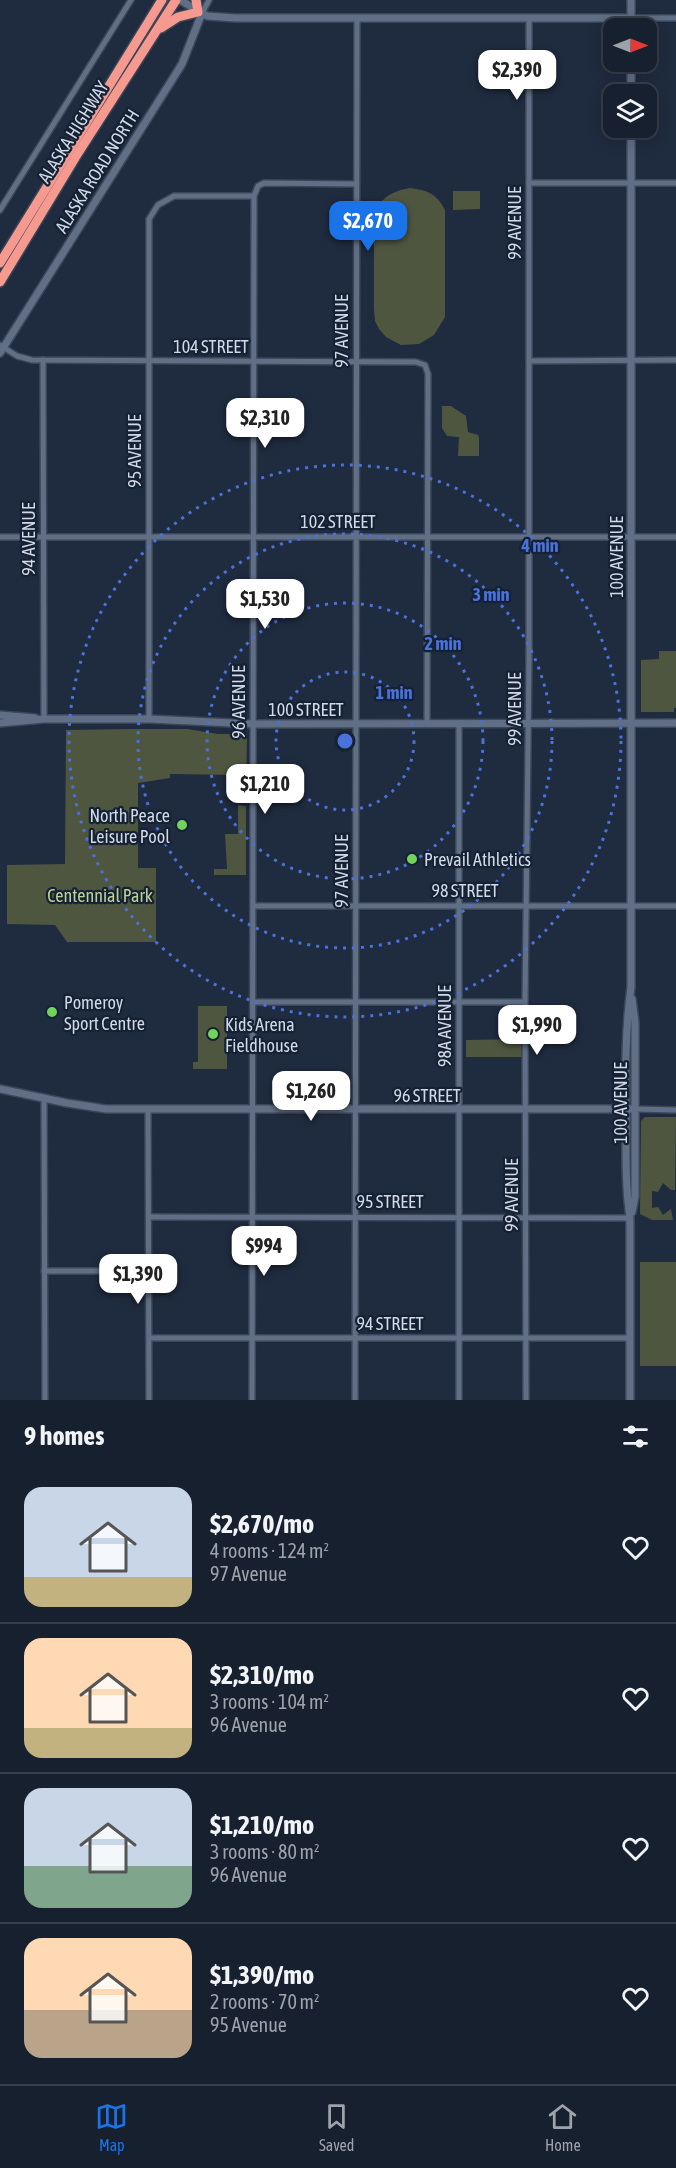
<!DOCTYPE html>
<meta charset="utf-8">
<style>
:root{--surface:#17202f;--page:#242d3b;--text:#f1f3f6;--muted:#9ea3aa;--line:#363e4b;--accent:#1a73e8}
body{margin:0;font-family:"Asap Condensed",sans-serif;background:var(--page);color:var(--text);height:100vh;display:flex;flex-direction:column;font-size:22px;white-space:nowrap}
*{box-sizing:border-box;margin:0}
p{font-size:20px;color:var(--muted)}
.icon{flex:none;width:33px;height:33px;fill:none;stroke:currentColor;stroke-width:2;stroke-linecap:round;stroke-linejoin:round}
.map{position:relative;height:1400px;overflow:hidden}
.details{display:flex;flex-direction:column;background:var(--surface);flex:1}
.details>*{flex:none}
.needle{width:39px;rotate:90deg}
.buttons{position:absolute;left:603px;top:18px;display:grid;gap:12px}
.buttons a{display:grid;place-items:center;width:54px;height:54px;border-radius:12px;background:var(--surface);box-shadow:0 3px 15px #0003,0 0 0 2px var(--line);font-size:30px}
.price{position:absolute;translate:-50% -51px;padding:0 14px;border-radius:12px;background:#fff;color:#222;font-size:20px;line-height:39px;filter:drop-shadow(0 2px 3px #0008)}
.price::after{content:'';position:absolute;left:50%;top:36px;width:18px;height:14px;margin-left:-9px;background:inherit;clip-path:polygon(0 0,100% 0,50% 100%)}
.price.selected{background:var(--accent);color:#fff}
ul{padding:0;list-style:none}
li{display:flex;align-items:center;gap:18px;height:150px;padding:0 24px}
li+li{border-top:2px solid var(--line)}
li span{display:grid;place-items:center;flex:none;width:168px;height:120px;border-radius:18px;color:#555}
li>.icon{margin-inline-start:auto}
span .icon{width:72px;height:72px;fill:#fffc;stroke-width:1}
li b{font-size:26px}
h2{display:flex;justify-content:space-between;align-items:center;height:72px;padding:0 24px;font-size:26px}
.menu{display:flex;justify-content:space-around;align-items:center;height:84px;border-top:2px solid var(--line);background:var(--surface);font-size:16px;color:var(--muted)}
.menu a{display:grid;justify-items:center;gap:3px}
.menu .selected{color:var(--accent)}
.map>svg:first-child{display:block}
.green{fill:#4f5640}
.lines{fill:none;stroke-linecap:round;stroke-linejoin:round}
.street-casing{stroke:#3c4657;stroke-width:8}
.secondary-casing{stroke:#3c4657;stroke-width:10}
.highway-casing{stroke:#3c4657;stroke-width:12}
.street{stroke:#606f86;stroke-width:5}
.secondary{stroke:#606f86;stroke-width:7}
.highway{stroke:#f69a90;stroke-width:9}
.ring{fill:none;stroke:#4a71dc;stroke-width:3;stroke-dasharray:3 6}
.poi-dot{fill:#72d25e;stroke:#152134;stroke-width:2}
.labels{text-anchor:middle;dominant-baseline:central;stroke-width:4.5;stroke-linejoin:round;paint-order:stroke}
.street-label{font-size:18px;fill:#d1d9e6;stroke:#152134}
.poi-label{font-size:18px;fill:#d1d9e6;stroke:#152134;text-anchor:start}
.park-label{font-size:18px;fill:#bfd193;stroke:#152134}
.centre{fill:#4a71dc;stroke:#152134;stroke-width:3}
.ring-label{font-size:18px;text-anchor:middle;font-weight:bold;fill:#4a71dc;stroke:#152134;stroke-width:4.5;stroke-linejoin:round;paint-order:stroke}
</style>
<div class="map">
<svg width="676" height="1400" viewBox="0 0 676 1400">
<rect width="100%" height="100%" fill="#1f2b3f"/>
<!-- green -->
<g class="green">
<path d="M410,188c17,2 27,6 35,22v107l-11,18 -15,9 -18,1 -15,-8 -7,-8 -4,-8 -1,-12v-87c1,-21 16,-31 36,-34z"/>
<polygon points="453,191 480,191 480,209 453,210"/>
<polygon points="442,406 451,406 466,416 468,432 478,435 479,438 479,456 458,456 459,437 447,436 442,428"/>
<polygon points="659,651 676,651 676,708 674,708 674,712 641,712 641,660 659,659"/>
<polygon points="133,729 187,729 218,734 247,734 246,796 239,796 239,775 170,774 170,778 138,783 138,868 156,868 156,942 67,942 55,925 7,924 7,865 65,864 66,730"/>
<polygon points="239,805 246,806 246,875 214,875 214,869 227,869 225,834 238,834 238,806"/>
<polygon points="198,1006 227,1006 227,1069 193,1069 193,1062 198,1062"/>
<polygon points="522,1039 522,1057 466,1057 466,1040"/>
<polygon points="645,1117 676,1117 675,1190 671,1190 663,1183 658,1192 652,1191 652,1208 658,1207 663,1215 671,1209 673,1220 652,1220 640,1214 641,1121"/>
<rect x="640" y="1262" width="36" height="104"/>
</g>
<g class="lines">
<!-- street casing -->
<g class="street-casing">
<g id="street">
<polyline points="202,13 209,0"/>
<polyline points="631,18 676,18"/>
<polyline points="529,183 676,183"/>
<polyline points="0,210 131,0"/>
<polyline points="0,345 17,356 32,360 416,362 425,365 428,374 427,723"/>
<polyline points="43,360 44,719"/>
<polyline points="529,361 676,360"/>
<polyline points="0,537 676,537"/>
<polyline points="149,719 149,219 158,205 174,196 254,196"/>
<polyline points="253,906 676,906"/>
<polyline points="253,1002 525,1002"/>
<polyline points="44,1098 45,1400"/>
<polyline points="635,1109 676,1110"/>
<polyline points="148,1110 149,1400"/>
<polyline points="149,1217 630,1218"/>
<polyline points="44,1271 149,1271"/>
<polyline points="150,1338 630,1338"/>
<polyline points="252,1400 254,196 258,186 264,183 356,184"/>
<polyline points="355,1400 357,18"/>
<polyline points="459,1400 459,723"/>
<polyline points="526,1400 525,1002 529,659 529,19"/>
</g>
</g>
<!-- secondary casing -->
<g class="secondary-casing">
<g id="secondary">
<polyline points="180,0 207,16 235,18 631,18"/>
<polyline points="631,28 631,0"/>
<polyline points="631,62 631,94"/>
<polyline points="0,353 182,64 202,13"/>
<polyline points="0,715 35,718"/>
<polyline points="0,723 44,719 149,719 253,724 676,723"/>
<polyline points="0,1089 67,1103 106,1109 635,1109"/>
<polyline points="632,1212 635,1197 635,1022 632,999"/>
<path d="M630,1400v-182c-5,-34 -4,-68 -4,-102 -1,-43 -1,-86 5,-129v-859"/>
</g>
</g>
<!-- highway casing -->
<g class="highway-casing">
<g id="highway">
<polyline points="161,28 178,17 198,12 196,0"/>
<polyline points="0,263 162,0"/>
<polyline points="0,282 78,153 176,0"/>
</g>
</g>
<!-- street -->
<use href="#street" class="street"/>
<!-- secondary -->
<use href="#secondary" class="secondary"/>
<!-- highway -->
<use href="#highway" class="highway"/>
</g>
<!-- distance rings -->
<g class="ring">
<circle cx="345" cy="741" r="69"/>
<circle cx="345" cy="741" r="138"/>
<circle cx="345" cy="741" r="207"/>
<circle cx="345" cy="741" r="276"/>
</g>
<!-- markers -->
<g class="poi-dot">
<circle cx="182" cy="825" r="6"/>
<circle cx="412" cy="859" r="6"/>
<circle cx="52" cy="1012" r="6"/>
<circle cx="213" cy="1034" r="6"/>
</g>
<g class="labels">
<!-- street labels -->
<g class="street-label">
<text transform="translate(73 132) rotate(-58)">ALASKA HIGHWAY</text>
<text transform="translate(97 171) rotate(-58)">ALASKA ROAD NORTH</text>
<text transform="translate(514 223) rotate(-90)">99 AVENUE</text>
<text transform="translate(341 331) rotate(-90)">97 AVENUE</text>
<text x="211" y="346">104 STREET</text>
<text transform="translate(134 451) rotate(-90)">95 AVENUE</text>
<text x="338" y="521">102 STREET</text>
<text transform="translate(28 539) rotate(-90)">94 AVENUE</text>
<text transform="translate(616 557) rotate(-90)">100 AVENUE</text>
<text transform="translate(238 702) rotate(-90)">96 AVENUE</text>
<text x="306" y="709">100 STREET</text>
<text transform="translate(514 709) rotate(-90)">99 AVENUE</text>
<text transform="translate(341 871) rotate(-90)">97 AVENUE</text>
<text x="465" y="890">98 STREET</text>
<text transform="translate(444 1026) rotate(-90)">98A AVENUE</text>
<text x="427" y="1095">96 STREET</text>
<text transform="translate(620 1103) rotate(-90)">100 AVENUE</text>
<text transform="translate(511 1195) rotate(-90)">99 AVENUE</text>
<text x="390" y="1201">95 STREET</text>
<text x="390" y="1323">94 STREET</text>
</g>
<!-- poi labels -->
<g class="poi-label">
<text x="170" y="815" text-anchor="end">North Peace<tspan x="170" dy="21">Leisure Pool</tspan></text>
<text x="424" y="859">Prevail Athletics</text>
<text x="64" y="1002">Pomeroy<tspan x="64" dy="21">Sport Centre</tspan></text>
<text x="225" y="1024">Kids Arena<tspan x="225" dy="21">Fieldhouse</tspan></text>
</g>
<!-- park labels -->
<g class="park-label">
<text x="100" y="895">Centennial Park</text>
</g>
</g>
<circle cx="345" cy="741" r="9" class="centre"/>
<g class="ring-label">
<text x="540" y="552">4 min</text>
<text x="491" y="601">3 min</text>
<text x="443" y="650">2 min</text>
<text x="394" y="699">1 min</text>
</g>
</svg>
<div class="buttons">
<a><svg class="needle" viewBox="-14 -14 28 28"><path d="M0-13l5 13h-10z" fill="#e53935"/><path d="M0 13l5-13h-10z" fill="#9ea3aa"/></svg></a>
<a><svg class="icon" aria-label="layers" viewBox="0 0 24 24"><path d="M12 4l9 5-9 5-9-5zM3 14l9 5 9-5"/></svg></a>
</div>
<b class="price" style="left:517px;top:101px">$2,390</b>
<b class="price selected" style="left:368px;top:252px">$2,670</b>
<b class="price" style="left:265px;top:449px">$2,310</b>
<b class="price" style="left:265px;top:630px">$1,530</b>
<b class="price" style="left:265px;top:815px">$1,210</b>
<b class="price" style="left:537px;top:1056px">$1,990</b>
<b class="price" style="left:311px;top:1122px">$1,260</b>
<b class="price" style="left:264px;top:1277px">$994</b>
<b class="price" style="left:138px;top:1305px">$1,390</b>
</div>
<section class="details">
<h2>9 homes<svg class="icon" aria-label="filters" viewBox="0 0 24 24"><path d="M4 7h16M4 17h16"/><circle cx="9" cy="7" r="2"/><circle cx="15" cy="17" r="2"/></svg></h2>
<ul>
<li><span style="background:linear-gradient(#c9d6e8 75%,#c2b280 0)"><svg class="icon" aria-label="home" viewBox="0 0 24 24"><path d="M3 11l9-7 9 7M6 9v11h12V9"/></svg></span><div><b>$2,670/mo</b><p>4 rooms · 124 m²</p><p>97 Avenue</p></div><svg class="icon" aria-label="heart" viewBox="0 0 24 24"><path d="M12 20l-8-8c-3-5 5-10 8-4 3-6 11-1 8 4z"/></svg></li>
<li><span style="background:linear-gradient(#ffd9b3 75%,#c2b280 0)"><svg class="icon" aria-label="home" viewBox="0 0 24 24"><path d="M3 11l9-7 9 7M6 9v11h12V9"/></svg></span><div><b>$2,310/mo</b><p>3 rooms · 104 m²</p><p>96 Avenue</p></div><svg class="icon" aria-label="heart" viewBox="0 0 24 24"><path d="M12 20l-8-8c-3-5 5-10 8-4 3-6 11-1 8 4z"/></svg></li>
<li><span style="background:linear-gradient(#c9d6e8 65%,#7fa58c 0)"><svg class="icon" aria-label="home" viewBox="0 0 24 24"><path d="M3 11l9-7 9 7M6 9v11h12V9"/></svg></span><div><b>$1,210/mo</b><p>3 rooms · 80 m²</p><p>96 Avenue</p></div><svg class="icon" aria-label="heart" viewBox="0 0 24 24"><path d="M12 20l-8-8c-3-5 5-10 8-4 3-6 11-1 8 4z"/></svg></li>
<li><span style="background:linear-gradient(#ffd9b3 60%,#b9a48a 0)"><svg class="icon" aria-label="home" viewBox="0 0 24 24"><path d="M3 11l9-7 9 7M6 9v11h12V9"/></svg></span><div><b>$1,390/mo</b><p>2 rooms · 70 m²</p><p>95 Avenue</p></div><svg class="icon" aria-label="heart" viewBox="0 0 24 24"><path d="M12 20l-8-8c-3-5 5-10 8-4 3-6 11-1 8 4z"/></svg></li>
</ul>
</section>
<nav class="menu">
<a class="selected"><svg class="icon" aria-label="map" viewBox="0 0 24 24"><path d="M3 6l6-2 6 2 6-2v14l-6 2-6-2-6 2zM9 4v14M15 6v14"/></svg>Map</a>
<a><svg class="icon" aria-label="saved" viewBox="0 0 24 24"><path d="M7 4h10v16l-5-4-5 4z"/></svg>Saved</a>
<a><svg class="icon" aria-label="home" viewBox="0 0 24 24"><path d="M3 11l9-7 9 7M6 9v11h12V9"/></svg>Home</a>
</nav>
